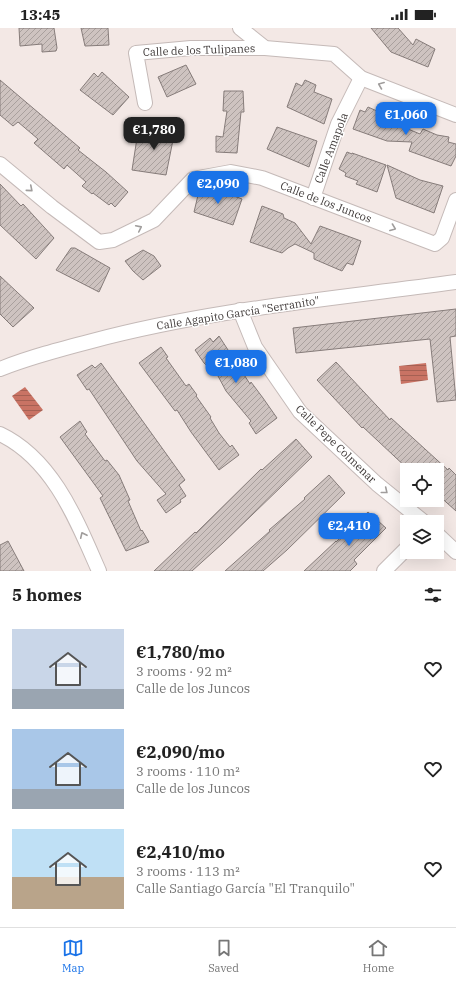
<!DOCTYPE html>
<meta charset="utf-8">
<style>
:root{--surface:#fff;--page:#f2f2f2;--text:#222;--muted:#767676;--line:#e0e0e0;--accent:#1a73e8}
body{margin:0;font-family:"IBM Plex Serif",serif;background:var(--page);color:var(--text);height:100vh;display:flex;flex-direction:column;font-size:15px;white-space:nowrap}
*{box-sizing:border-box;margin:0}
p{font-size:13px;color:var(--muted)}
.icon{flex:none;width:22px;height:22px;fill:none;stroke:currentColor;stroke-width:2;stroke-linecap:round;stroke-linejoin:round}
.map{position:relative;height:543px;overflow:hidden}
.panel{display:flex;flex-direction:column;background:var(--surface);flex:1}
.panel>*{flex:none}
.tools{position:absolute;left:400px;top:435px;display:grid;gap:8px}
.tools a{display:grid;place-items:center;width:44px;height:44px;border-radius:0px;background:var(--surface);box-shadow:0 4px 16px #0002;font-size:20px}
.price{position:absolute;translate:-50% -34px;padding:0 9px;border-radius:8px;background:var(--accent);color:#fff;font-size:13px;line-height:26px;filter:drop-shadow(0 1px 2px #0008)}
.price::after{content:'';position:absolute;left:50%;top:24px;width:12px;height:9px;margin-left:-6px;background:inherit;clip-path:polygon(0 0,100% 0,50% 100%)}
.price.selected{background:#222;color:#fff}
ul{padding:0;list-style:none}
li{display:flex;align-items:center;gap:12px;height:100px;padding:0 12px}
li span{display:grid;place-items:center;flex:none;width:112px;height:80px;border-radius:0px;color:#555}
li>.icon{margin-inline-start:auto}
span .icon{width:48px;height:48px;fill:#fffc;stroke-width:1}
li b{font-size:17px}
h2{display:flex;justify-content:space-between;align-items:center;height:48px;padding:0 12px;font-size:17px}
.status{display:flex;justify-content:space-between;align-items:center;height:28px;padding:0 20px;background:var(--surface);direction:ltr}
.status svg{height:11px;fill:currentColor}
.tabs{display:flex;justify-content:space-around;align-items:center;height:56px;border-top:1px solid var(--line);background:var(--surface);font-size:11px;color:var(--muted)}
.tabs a{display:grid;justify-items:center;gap:2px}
.tabs .selected{color:var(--accent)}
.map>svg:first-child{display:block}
.water{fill:url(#water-rules)}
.building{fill:url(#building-hatch);stroke:#867c7a}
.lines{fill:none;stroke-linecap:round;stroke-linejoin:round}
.minor-casing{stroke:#c5bab8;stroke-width:16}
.minor{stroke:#fff;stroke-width:14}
.oneway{stroke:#a09d9c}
.labels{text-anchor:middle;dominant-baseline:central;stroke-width:3;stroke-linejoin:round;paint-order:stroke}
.street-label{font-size:11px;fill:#403b3a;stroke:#fff}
</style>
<div class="status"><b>13:45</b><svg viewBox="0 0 49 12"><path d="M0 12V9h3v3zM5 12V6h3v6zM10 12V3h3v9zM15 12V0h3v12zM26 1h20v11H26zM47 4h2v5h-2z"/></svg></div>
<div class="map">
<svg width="456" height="543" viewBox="0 0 456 543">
<defs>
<pattern id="water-rules" width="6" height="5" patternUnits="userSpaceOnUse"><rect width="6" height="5" fill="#c97364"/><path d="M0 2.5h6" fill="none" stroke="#a56053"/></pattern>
<pattern id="building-hatch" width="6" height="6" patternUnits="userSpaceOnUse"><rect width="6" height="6" fill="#cec3c0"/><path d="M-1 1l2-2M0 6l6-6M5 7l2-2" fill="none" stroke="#a9a09d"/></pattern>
</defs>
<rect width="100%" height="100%" fill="#f3e8e5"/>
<!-- water -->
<g class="water">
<polygon points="426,335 428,352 401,356 399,338"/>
<polygon points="25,359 43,382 29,392 12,368"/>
</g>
<!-- building -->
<g class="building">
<polygon points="19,0 54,0 57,20 56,23 42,24 42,16 20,18"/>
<polygon points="81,0 108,0 109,17 85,18"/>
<polygon points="371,0 398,0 413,17 416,11 435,21 428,39 391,24"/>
<polygon points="186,37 196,56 167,69 158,49"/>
<polygon points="102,44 129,69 113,87 80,62 94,45 98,49"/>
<polygon points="0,52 80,120 78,122 106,144 128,164 115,179 111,175 109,177 93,165 92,166 82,158 86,154 67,137 64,141 34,115 38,111 18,94 13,98 0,87"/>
<polygon points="305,52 316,57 314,64 332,71 324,96 287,79 296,55 302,58"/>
<polygon points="224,63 243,63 244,84 241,84 237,125 216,124 216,108 223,109 227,83 223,83"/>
<polygon points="368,79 397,92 396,96 420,106 423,101 437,107 449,109 448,114 456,116 456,128 451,138 409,123 412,114 387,113 353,101 360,82 365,84"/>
<polygon points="147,98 175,102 166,147 132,142 137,110 144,111"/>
<polygon points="277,99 317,113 309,139 267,121"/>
<polygon points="347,124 352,126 352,125 386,137 377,164 356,156 358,153 345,148 346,145 339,141"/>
<polygon points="387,137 420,152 443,158 434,185 396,170"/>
<polygon points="0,156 21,178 23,176 54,210 36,231 0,197"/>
<polygon points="208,158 242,171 233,197 194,184 199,163 204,165"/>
<polygon points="262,178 283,186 284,190 295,195 311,216 320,198 361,213 353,237 347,235 342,243 314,231 314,225 295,216 288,220 282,225 250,214"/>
<polygon points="71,220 75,220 110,240 99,264 56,242"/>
<polygon points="143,222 154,228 161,238 143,252 133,243 125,233"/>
<polygon points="0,248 34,280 13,299 0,286"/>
<polygon points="456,281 456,308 450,309 456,372 437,374 430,311 296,325 293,300"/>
<polygon points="219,308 250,356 251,354 263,370 277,390 256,406 249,395 251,393 226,363 218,348 204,335 195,322 210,310 213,314"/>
<polygon points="161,319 168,329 166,330 186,358 189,356 197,367 196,368 211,389 210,390 219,405 230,419 232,417 239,427 219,442 191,404 177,382 175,383 139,335"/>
<polygon points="336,334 390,392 391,390 448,442 449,440 456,447 456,483 437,466 437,442 409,442 363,399 362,400 317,352"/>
<polygon points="101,335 185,452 179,457 186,468 180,472 181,474 166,485 157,472 166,466 137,433 89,361 87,362 77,347 92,337 95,340"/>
<polygon points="80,393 87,404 85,406 105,433 107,432 119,447 130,472 128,473 141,503 142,502 149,514 126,523 100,470 103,468 60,409"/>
<polygon points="296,411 312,429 223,515 192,543 154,543 195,504 196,505 261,441 262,442"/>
<polygon points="329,447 345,465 287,522 263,543 225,543 270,503 269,502 305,471 304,470"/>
<polygon points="368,484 386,500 354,532 357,536 350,543 304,543 336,513 336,514"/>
<polygon points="8,513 24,543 0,543 0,517"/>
</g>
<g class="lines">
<!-- minor casing -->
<g class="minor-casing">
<g id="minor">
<polyline points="240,0 265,20 334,26 361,50 456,87"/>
<polyline points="145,75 136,25 191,20 265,20"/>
<polyline points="0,136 52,179 99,214 113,212 154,192 193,151 231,144 262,150 435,216 442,210 456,172"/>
<polyline points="313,170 338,96 361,50"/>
<polyline points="240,282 255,319 300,384 377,456 424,494"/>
<path d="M0,341c30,-12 61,-20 92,-28 120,-32 242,-42 364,-59"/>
<path d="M0,406c53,25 77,87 99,137"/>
<polyline points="437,506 456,524"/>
<polyline points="384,543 407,520"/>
</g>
</g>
<!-- minor -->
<use href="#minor" class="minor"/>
</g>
<!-- one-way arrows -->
<defs><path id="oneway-chevron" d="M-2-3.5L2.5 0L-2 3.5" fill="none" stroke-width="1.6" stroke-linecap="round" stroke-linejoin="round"/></defs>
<g class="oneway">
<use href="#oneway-chevron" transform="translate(381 57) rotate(-158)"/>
<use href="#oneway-chevron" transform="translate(30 161) rotate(40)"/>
<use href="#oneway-chevron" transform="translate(139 200) rotate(-26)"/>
<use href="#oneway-chevron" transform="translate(393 200) rotate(21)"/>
<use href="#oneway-chevron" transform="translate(385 463) rotate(39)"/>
<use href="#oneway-chevron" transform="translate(83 507) rotate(-115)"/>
</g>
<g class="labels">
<!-- street labels -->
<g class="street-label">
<text transform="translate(199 22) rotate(-2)">Calle de los Tulipanes</text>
<text transform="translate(331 120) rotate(-69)">Calle Amapola</text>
<text transform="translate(326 174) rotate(21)">Calle de los Juncos</text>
<text transform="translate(238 285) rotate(-9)">Calle Agapito García "Serranito"</text>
<text transform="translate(336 416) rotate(44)">Calle Pepe Colmenar</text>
</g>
</g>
</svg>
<div class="tools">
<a><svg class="icon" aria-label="locate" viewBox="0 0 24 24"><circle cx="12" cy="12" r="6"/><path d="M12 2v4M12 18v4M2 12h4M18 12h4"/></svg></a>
<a><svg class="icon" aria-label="layers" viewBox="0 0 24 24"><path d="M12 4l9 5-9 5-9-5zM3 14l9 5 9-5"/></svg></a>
</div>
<b class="price" style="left:406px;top:108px">€1,060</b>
<b class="price selected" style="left:154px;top:123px">€1,780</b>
<b class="price" style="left:218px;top:177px">€2,090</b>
<b class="price" style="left:236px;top:356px">€1,080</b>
<b class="price" style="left:349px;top:519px">€2,410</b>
</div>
<section class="panel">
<h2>5 homes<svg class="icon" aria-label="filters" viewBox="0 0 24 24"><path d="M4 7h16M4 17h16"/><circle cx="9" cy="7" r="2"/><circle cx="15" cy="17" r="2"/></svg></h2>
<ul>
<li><span style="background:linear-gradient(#c9d6e8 75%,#9aa5b1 0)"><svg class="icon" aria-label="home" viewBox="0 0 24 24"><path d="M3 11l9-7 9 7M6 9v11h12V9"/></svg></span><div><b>€1,780/mo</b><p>3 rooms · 92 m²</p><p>Calle de los Juncos</p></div><svg class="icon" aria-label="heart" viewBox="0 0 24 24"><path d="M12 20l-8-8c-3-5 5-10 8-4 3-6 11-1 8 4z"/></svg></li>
<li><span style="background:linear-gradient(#a9c7e8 75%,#9aa5b1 0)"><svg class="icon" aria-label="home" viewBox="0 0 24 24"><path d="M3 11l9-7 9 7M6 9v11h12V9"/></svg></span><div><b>€2,090/mo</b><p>3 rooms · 110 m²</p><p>Calle de los Juncos</p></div><svg class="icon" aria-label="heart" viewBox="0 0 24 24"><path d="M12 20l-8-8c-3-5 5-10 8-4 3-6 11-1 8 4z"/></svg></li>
<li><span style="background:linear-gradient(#bfe0f5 60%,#b9a48a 0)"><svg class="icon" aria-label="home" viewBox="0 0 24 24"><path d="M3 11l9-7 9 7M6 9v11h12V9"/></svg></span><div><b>€2,410/mo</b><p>3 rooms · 113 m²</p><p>Calle Santiago García &quot;El Tranquilo&quot;</p></div><svg class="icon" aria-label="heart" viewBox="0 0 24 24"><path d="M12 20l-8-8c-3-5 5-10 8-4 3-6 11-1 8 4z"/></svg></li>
</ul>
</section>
<nav class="tabs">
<a class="selected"><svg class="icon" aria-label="map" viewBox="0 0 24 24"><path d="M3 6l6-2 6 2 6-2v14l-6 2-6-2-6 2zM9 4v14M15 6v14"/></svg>Map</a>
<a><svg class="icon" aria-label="saved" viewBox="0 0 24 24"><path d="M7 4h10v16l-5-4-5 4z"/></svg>Saved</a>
<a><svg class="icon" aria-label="home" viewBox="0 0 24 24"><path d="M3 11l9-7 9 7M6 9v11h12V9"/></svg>Home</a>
</nav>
